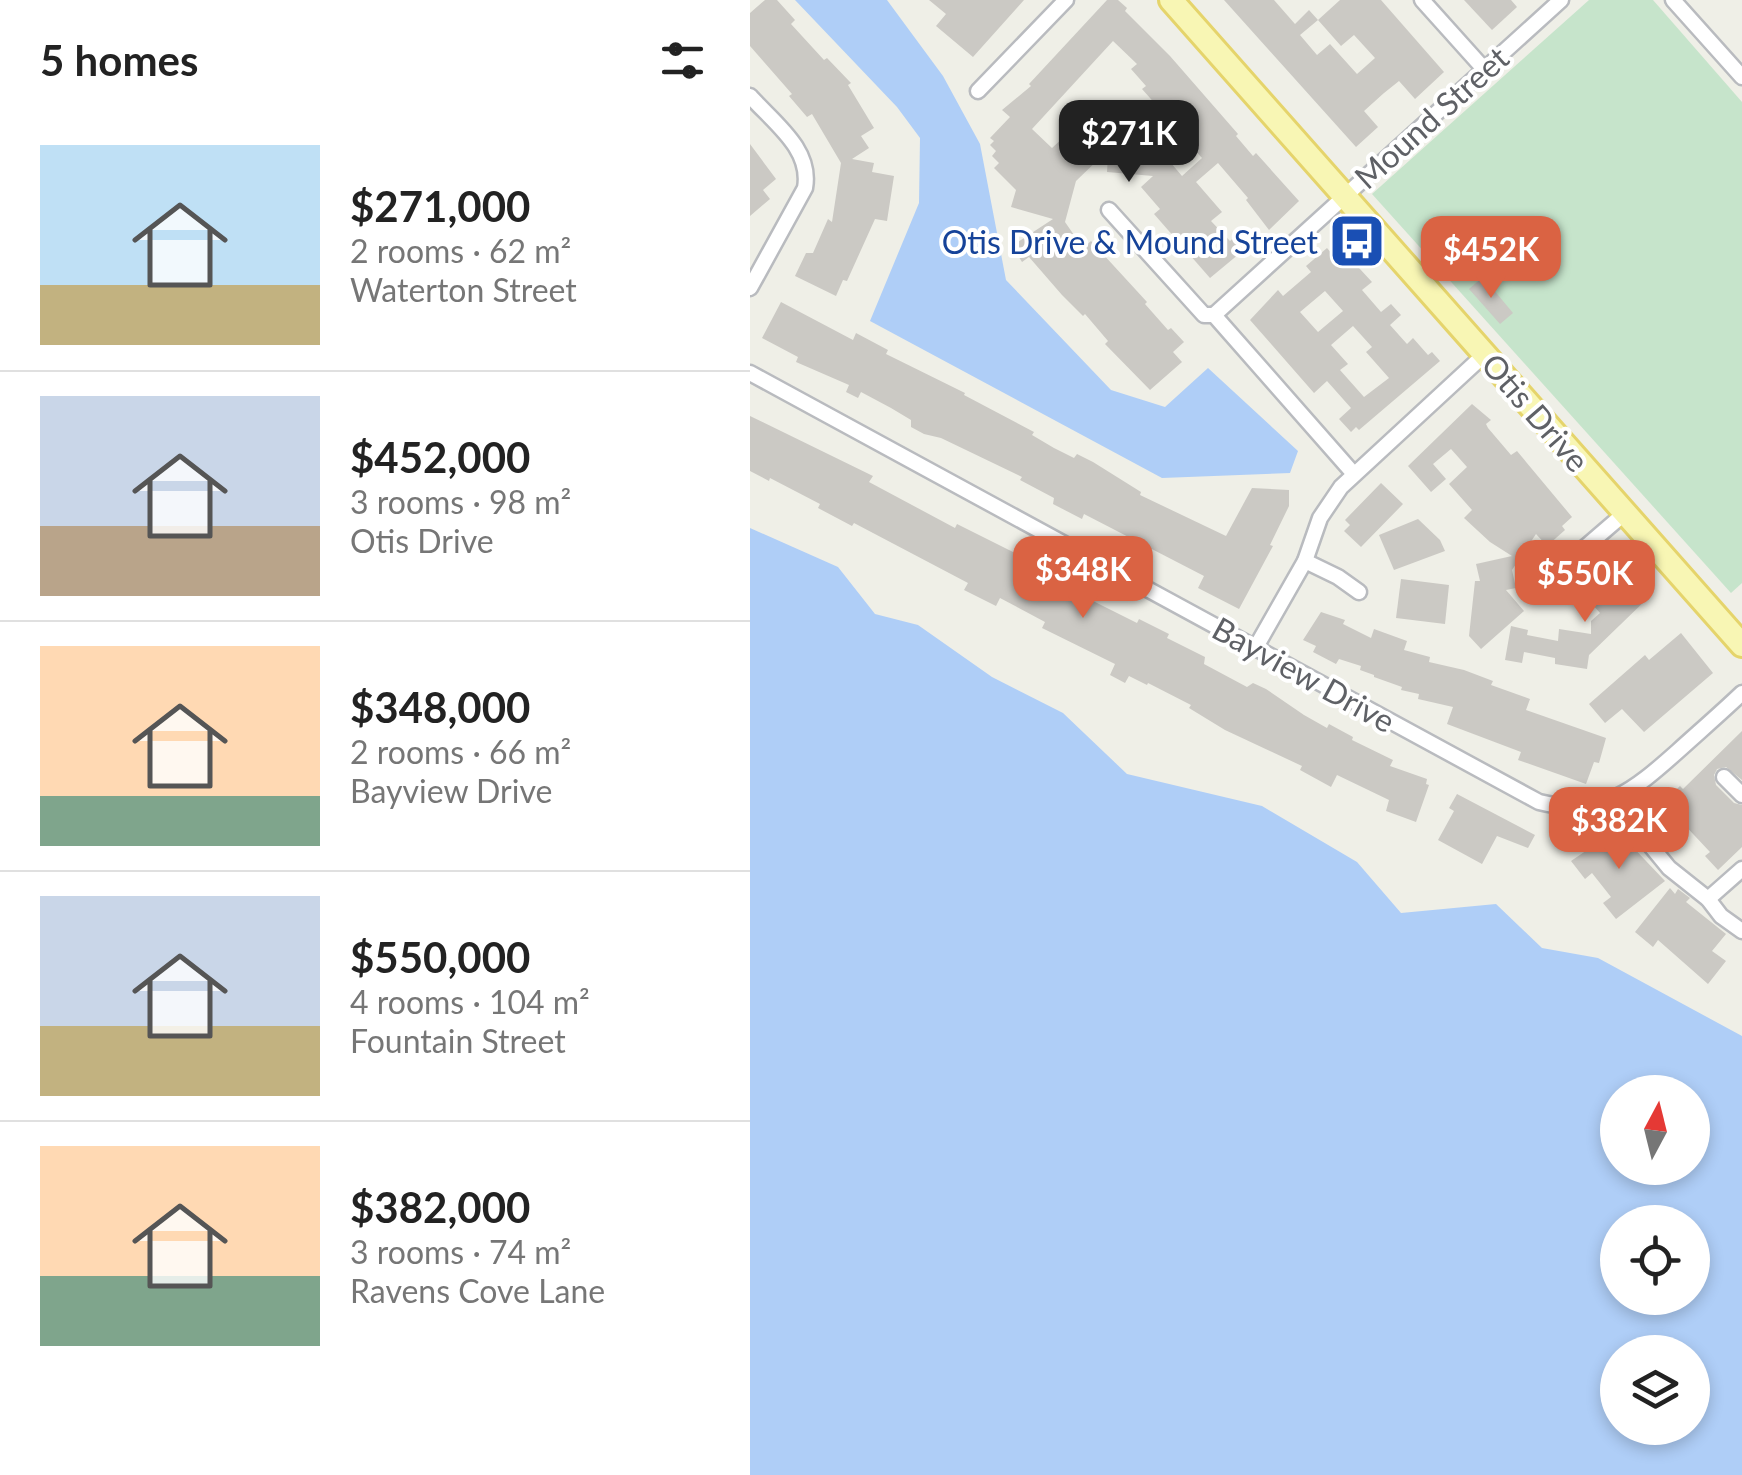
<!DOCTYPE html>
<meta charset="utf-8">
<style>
:root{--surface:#fff;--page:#f2f2f2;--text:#222;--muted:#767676;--line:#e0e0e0;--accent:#da6343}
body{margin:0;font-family:Lato,sans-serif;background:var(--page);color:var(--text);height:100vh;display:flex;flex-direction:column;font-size:38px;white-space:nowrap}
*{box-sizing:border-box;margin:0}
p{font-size:32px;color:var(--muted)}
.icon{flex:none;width:55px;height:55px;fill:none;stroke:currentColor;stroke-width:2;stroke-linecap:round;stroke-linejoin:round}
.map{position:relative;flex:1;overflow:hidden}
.panel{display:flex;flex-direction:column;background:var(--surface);width:750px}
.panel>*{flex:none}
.needle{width:65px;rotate:7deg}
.tools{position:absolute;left:850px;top:1075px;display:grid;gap:20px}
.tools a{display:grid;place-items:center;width:110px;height:110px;border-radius:50%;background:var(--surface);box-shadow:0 5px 15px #0003;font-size:50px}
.price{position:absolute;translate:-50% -85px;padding:0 22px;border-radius:20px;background:var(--accent);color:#fff;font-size:32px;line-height:65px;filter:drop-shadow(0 2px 5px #0008)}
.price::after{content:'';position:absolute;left:50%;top:60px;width:30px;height:22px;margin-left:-15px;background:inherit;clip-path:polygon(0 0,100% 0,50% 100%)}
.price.on{background:#222;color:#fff}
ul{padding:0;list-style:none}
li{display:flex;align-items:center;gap:30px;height:250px;padding:0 40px}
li+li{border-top:2px solid var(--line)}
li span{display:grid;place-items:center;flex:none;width:280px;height:200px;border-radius:0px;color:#555}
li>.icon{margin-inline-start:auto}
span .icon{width:120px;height:120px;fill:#fffc;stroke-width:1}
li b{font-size:42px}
h2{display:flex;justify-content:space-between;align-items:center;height:120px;padding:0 40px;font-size:42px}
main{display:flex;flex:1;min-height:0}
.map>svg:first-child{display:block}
.green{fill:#c6e4cb}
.water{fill:#afcef7;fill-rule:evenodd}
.building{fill:#cbc9c4;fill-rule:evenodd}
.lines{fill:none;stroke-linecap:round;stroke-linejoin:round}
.minor-casing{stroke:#b9bbbf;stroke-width:19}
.primary-casing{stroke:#e5d46b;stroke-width:28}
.minor{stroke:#fff;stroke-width:14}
.primary{stroke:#f8f6b4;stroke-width:22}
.labels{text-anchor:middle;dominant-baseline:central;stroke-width:8;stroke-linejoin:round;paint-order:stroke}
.street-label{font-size:32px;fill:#5f6166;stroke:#fff}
.transit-label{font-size:32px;fill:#164399;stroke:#fff;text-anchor:end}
</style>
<main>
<section class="panel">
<h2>5 homes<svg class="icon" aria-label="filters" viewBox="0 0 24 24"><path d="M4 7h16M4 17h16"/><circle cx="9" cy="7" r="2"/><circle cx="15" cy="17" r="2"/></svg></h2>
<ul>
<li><span style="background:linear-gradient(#bfe0f5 70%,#c2b280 0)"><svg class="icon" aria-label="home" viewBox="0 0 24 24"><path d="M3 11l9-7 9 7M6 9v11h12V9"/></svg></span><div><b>$271,000</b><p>2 rooms · 62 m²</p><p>Waterton Street</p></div></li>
<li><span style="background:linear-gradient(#c9d6e8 65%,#b9a48a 0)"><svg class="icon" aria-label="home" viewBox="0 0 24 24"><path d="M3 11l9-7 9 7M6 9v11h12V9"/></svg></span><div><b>$452,000</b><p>3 rooms · 98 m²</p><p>Otis Drive</p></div></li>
<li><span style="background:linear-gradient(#ffd9b3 75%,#7fa58c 0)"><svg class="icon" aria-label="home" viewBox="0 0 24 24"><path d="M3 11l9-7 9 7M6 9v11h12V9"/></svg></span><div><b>$348,000</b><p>2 rooms · 66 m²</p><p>Bayview Drive</p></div></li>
<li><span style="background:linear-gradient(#c9d6e8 65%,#c2b280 0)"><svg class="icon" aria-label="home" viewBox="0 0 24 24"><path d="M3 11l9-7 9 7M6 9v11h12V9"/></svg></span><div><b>$550,000</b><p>4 rooms · 104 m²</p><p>Fountain Street</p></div></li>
<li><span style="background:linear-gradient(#ffd9b3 65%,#7fa58c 0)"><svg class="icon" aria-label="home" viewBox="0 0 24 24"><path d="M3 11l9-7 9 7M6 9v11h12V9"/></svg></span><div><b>$382,000</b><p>3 rooms · 74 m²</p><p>Ravens Cove Lane</p></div></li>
</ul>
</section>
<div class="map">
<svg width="992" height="1475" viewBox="0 0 992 1475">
<rect width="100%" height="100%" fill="#efefe7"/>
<!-- green -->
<polygon class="green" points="839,0 903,0 992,102 992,583 981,593 622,194"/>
<!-- water -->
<g class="water">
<polygon points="45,0 137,0 193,76 230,144 256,280 361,390 415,407 458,368 548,451 540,473 412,478 120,321 169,203 170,138 147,107"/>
<path d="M0,528l88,39 37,47 43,11 74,52 71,36 64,61 135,32 95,56 44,51 95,-9 46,44 56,10 144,78v439h-992zM868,1092h74v76h-74zM868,1222h74v76h-74zM868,1352h74v76h-74z"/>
</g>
<!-- building -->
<g class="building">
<polygon points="15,0 27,0 45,20 41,24 74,60 77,58 101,83 98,85 124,128 111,136 119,148 102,159 124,163 122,172 144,176 137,221 125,219 97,281 93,280 86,296 45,276 56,253 63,253 78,219 82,222 91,163 62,114 57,117 39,96 42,94 0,46 0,13"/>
<polygon points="179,0 274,0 223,57 186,26 196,14"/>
<path d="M357,0h11l9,8 -2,3 45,45 68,78 -2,2 17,20 3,-3 43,48 -30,29 -23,-30 2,-2 -30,-35 -22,19 26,30 -11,9 19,20 10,-9 11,12 -41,34 -56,-64 6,-5 -19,-22 12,-11 -46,-4 3,-49 16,1 -2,38 34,-55 -16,-18 4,-3 -15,-17 6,-5 -24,-23 -81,88 20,19 14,-13 6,7 9,-9 22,22 -27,26 -11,41 18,26 8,-7 56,61 -2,2 23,26 3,-2 13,14 -11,10 9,10 -32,28 -45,-46 3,-3 -23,-27 -2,2 -21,-21 -33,-38 -7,5 -10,-16 41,-27 -42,-12 5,-17 -22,-22 5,-5 -7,-7 4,-5 -6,-6 4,-4 -4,-3 20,-21 -8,-7 29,-24 -2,-2zM434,138l18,20 -20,18 -17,-20z"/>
<polygon points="474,0 524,0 545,24 559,10 568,20 550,35 567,55 580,44 607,74 625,58 604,35 591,46 568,20 590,0 631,0 694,72 665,99 649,81 634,93 614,111 628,127 606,147"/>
<polygon points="714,0 761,0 767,7 742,30"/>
<polygon points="0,144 26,179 13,190 20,199 0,216"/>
<path d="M577,248l12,14 8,-7 25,27 -10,8 19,22 10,-8 10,11 -11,10 17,19 6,-6 15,17 4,-3 8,9 -81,69 -3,-3 -5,5 -12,-13 12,-11 -24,-27 -13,12 -64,-73 28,-30 5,6 28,-24 -5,-6zM575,291l18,20 -25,21 -18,-20zM603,326l19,21 -6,5 23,26 -25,19 -24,-27 8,-6 -17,-19z"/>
<polygon points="733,277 763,313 750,324 719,289"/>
<polygon points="31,302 103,340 106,333 138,350 136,354 215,393 214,395 284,432 282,435 304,448 324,458 327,454 343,462 391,492 390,495 476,536 502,488 539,490 539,506 520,545 523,546 489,609 448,588 454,576 334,514 332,519 303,504 304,498 270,480 272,477 191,438 174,434 161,427 161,420 141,408 111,392 108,398 96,392 99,385 46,362 48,357 12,338"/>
<polygon points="722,404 741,420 736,424 738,428 761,455 767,451 822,517 812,526 815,530 797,546 786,534 762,570 766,588 756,590 774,611 731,649 719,636 725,581 730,581 726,564 762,556 740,542 714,518 722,510 699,484 717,467 701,449 683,464 696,479 681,492 658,466"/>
<polygon points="0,416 123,476 119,482 205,528 207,524 275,558 273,561 327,593 387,623 389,619 419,634 417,638 455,657 454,664 497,687 503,683 516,689 554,715 577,728 579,724 603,737 602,740 643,760 640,766 677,779 676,784 679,785 666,822 636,811 639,800 587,775 581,787 550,770 552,766 475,730 439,708 441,705 398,683 397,685 379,676 375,683 360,675 365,664 292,628 295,622 250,598 246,606 214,590 218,583 104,523 102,526 68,508 70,504 20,478 19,481 0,471"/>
<polygon points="631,483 653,504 611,547 594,531 600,525 595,520"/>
<polygon points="668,519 690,540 695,551 644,570 629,535"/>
<polygon points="873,563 901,595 839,655 837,669 805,664 805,658 774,652 772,663 755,660 761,626 778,630 777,635 808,641 809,629 841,634 841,621 850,613 842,604 860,588 853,580"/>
<polygon points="651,579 699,585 695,624 646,618"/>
<polygon points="571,612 595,620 593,624 621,638 624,629 657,641 654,650 680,657 679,662 714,670 743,681 741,685 780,699 776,710 856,738 849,763 844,762 836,784 768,760 771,752 697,724 703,707 668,699 669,694 651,690 652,687 624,677 624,675 610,670 611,666 589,659 586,664 563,652 566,646 553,640"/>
<polygon points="931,633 963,673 894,732 872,709 855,723 839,704 895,655 899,660"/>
<polygon points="992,731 992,780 976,767 967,769 964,775 966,785 984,803 992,805 992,847 968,870 955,856 960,852 913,802 930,786 933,789"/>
<polygon points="707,794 785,835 778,848 747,836 732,864 688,840 704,811 699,808"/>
<polygon points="871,827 881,838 877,841 915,881 866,919 853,903 861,897 842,873 835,879 821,861"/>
<polygon points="920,888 925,894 928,889 940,898 936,902 976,934 962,951 976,961 958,984 908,940 903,947 885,932"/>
</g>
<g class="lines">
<!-- minor casing -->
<g class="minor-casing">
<g id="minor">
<polyline points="672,0 734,69"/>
<polyline points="923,0 992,77"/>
<polyline points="228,91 316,0"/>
<path d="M0,96c24,27 62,53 55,92l-55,100"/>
<polyline points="359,210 454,315 464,315 603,473"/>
<polyline points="464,315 811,0"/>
<path d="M0,373l789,429c63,16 94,-11 139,-51 21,-19 43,-38 64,-58"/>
<polyline points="555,561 588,577 609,592"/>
<polyline points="806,582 832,550 875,513"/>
<polyline points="506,647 555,561 570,518 591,487 735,354"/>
<polyline points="974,777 992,795"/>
<polyline points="863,800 919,868 958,899 971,916 992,931"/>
<polyline points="958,899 992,869"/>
</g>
</g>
<!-- primary casing -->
<g class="primary-casing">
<polyline id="primary" points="421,0 992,645"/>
</g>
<!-- minor -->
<use href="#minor" class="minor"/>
<!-- primary -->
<use href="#primary" class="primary"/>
</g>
<!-- icons -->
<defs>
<g id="bus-square" transform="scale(2.875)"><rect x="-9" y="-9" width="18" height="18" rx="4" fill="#1a4fb4" stroke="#fff"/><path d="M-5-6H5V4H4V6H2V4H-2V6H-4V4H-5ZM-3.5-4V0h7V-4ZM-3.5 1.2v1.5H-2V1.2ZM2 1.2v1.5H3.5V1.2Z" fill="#fff"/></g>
</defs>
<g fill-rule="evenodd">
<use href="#bus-square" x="607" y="241"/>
</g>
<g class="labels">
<!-- street labels -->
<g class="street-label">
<text transform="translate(681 117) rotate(-42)">Mound Street</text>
<text transform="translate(786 412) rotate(49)">Otis Drive</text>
<text transform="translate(554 674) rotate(29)">Bayview Drive</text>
</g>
<!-- transit labels -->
<g class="transit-label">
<text x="568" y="241">Otis Drive &amp; Mound Street</text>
</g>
</g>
</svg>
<div class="tools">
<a><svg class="needle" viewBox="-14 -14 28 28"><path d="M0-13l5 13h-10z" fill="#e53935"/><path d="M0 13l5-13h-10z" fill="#767676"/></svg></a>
<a><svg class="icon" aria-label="locate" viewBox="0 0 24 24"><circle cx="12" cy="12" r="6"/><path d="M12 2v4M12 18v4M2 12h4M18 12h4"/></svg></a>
<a><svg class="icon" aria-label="layers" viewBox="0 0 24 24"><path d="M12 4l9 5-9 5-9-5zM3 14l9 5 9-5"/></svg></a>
</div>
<b class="price on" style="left:379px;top:185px">$271K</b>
<b class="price" style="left:741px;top:301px">$452K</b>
<b class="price" style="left:333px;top:621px">$348K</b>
<b class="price" style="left:835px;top:625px">$550K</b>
<b class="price" style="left:869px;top:872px">$382K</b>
</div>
</main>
